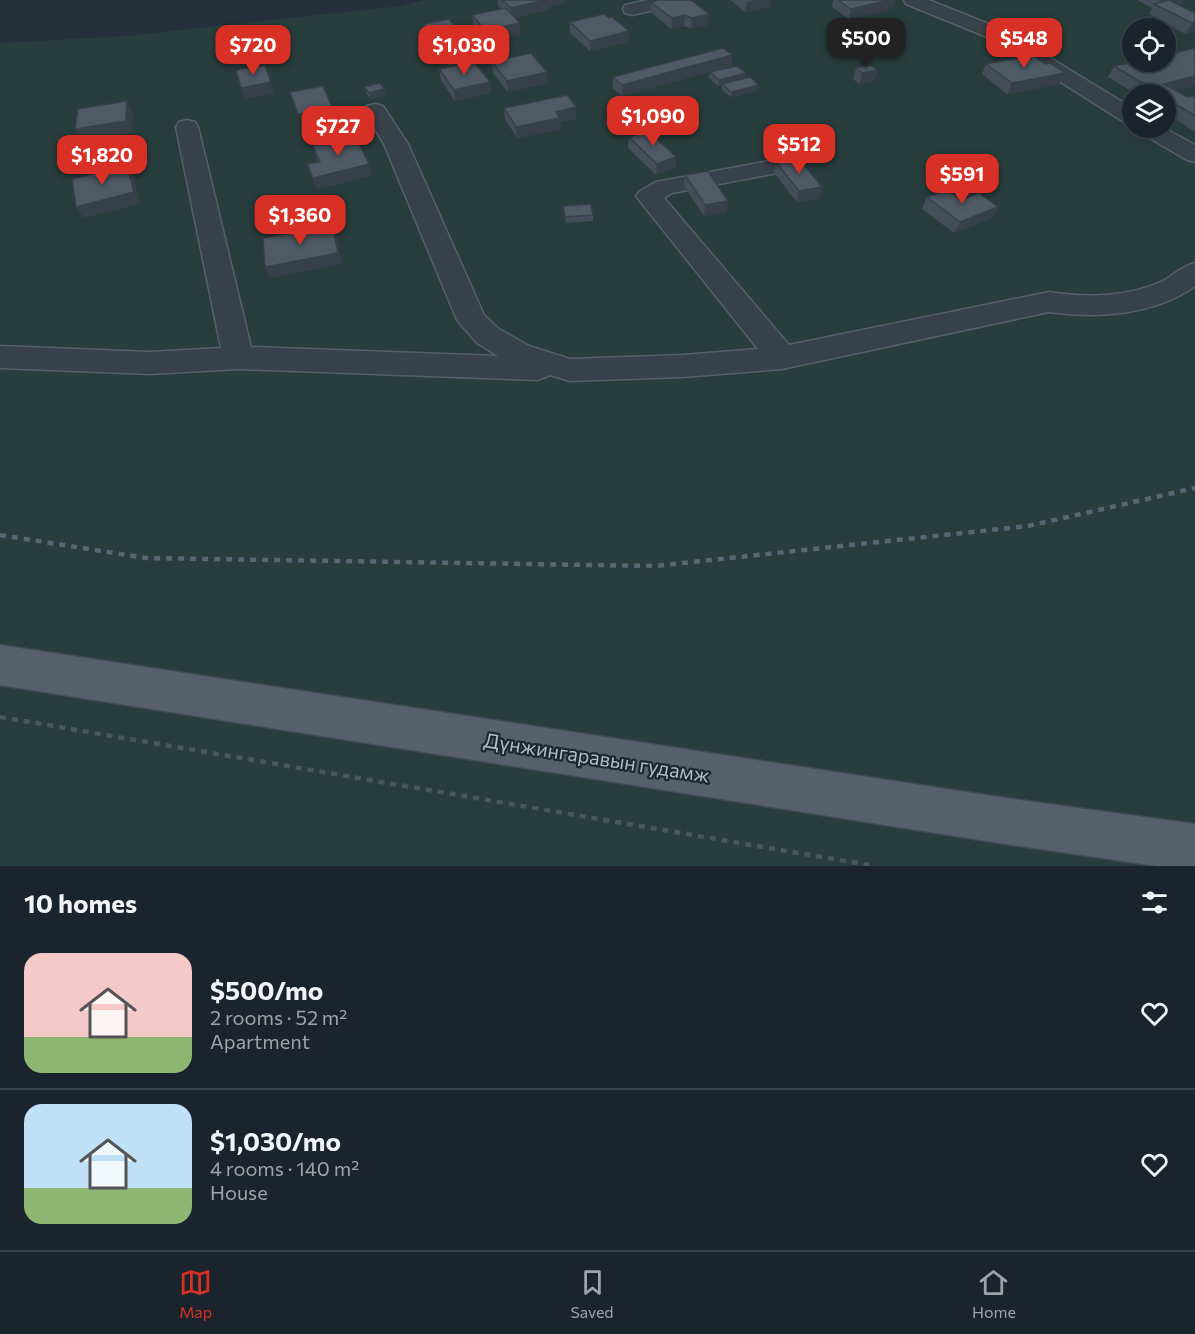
<!DOCTYPE html>
<meta charset="utf-8">
<style>
:root{--surface:#1b242c;--page:#283038;--text:#f1f3f6;--muted:#a0a4a9;--line:#394148;--accent:#d93025}
body{margin:0;font-family:Commissioner,sans-serif;background:var(--page);color:var(--text);height:100vh;display:flex;flex-direction:column;font-size:22px;white-space:nowrap}
*{box-sizing:border-box;margin:0}
p{font-size:20px;color:var(--muted)}
.icon{flex:none;width:33px;height:33px;fill:none;stroke:currentColor;stroke-width:2;stroke-linecap:round;stroke-linejoin:round}
.map{position:relative;height:866px;overflow:hidden}
.sheet{display:flex;flex-direction:column;background:var(--surface);flex:1}
.sheet>*{flex:none}
.fabs{position:absolute;left:1122px;top:18px;display:grid;gap:12px}
.fabs a{display:grid;place-items:center;width:54px;height:54px;border-radius:50%;background:var(--surface);box-shadow:0 6px 24px #0002,0 0 0 2px var(--line);font-size:30px}
.price{position:absolute;translate:-50% -51px;padding:0 14px;border-radius:12px;background:var(--accent);color:#fff;font-size:20px;line-height:39px;filter:drop-shadow(0 2px 3px #0008)}
.price::after{content:'';position:absolute;left:50%;top:36px;width:18px;height:14px;margin-left:-9px;background:inherit;clip-path:polygon(0 0,100% 0,50% 100%)}
.price.on{background:#222;color:#fff}
ul{padding:0;list-style:none}
li{display:flex;align-items:center;gap:18px;height:150px;padding:0 24px}
li+li{border-top:2px solid var(--line)}
li span{display:grid;place-items:center;flex:none;width:168px;height:120px;border-radius:18px;color:#555}
li>.icon{margin-inline-start:auto}
span .icon{width:72px;height:72px;fill:#fffc;stroke-width:1}
li b{font-size:26px}
h2{display:flex;justify-content:space-between;align-items:center;height:72px;padding:0 24px;font-size:26px}
.menu{display:flex;justify-content:space-around;align-items:center;height:84px;border-top:2px solid var(--line);background:var(--surface);font-size:16px;color:var(--muted)}
.menu a{display:grid;justify-items:center;gap:3px}
.menu .on{color:var(--accent)}
.map>svg:first-child{display:block}
.green{fill:#273e3d;fill-rule:evenodd}
.lines{fill:none;stroke-linecap:round;stroke-linejoin:round}
.minor-casing{stroke:#566069;stroke-width:3}
.major-casing{stroke:#414b54;stroke-width:3}
.path{stroke:#465a5b;stroke-width:4.5;stroke-dasharray:6 6;stroke-linecap:butt}
.minor{fill:#38424b;fill-rule:evenodd}
.major{fill:#56616b;fill-rule:evenodd}
.rail{stroke:#5a6672;stroke-width:4.5;stroke-dasharray:6 6;stroke-linecap:butt}
.wall{fill:#434e59}
.shaded-wall{fill:#374048}
.building{fill:#4e5b67;stroke:#374048;stroke-width:1.5}
.labels{text-anchor:middle;dominant-baseline:central;stroke-width:4.5;stroke-linejoin:round;paint-order:stroke}
.near-street-label{font-size:20px;fill:#b4bdc7;stroke:#1d2730}
</style>
<div class="map">
<svg width="1195" height="866" viewBox="0 0 1195 866">
<rect width="100%" height="100%" fill="#24303b"/>
<!-- green -->
<path class="green" d="M424,0h771v866h-1195v-823l126,-7 275,-30zM1132,28h34v34h-34zM1132,94h34v34h-34z"/>
<g class="lines">
<!-- minor casing -->
<g class="minor-casing">
<g id="minor">
<polygon points="648,0 684,0 682,4 632,15 625,13 623,9 625,5"/>
<polygon points="904,0 929,0 1006,31 1132,108 1132,124 1124,122 992,39 906,4"/>
<path d="M375,104l8,2 25,38 76,171 15,14 30,17 41,13 113,-4 75,-6 -122,-153 4,-5 16,-9 124,-23 8,2 4,5 -4,5 -116,22 -8,5 125,147 260,-53c37,6 80,5 114,-11 11,-6 19,-15 32,-18v23c-40,29 -98,33 -146,26l-267,57 -99,8 -113,4 -20,-6 -12,5 -300,-11 -88,5 -150,-6v-22l150,6 71,-4 -45,-221 3,-5 8,-2 8,2 3,5 53,220 247,9 -21,-13 -20,-23 -73,-176 -20,-33 3,-5z"/>
<polygon points="1138,128 1164,128 1195,145 1195,162 1187,160 1141,133"/>
</g>
</g>
<!-- major casing -->
<g class="major-casing">
<polygon id="major" points="0,645 1012,799 1195,824 1195,866 1157,866 1012,845 0,685"/>
</g>
<!-- path -->
<polyline class="path" points="0,717 875,866"/>
<!-- minor -->
<use href="#minor" class="minor"/>
<!-- major -->
<use href="#major" class="major"/>
<!-- rail -->
<polyline class="rail" points="0,535 146,558 655,566 1028,526 1195,488"/>
</g>
<!-- wall -->
<g class="wall">
<polygon points="498,0 566,0 566,2 550,6 550,9 515,18 521,34 487,41 474,26 472,15 502,9 498,6"/>
<polygon points="730,0 771,0 770,7 745,12"/>
<polygon points="833,0 895,0 893,6 888,7 887,11 849,19 832,7"/>
<polygon points="1137,0 1184,0 1182,5 1179,5 1195,13 1195,31 1185,34 1149,14 1152,8"/>
<polygon points="651,2 708,25 691,28 684,26 671,29 651,12"/>
<polygon points="570,22 629,42 590,51 570,33"/>
<polygon points="424,24 475,50 477,61 471,62 490,82 491,93 455,101 441,80 439,69 450,67 426,35"/>
<polygon points="732,55 731,66 622,96 613,88 613,77"/>
<polygon points="492,62 548,83 508,92 493,73"/>
<polygon points="986,64 1059,84 1007,94 982,74"/>
<polygon points="1114,66 1175,90 1187,97 1195,96 1195,132 1166,113 1166,94 1136,94 1108,77"/>
<polygon points="856,68 877,70 874,81 859,84 853,79"/>
<polygon points="710,72 745,78 759,85 758,90 731,97 722,90 722,85 718,86 709,78"/>
<polygon points="364,87 384,89 386,95 370,99 366,93"/>
<polygon points="576,107 576,119 560,122 561,129 517,138 505,119 504,108"/>
<polygon points="629,137 676,157 675,168 656,175 628,148"/>
<polygon points="313,146 372,175 317,189 307,164 318,162"/>
<polygon points="776,162 822,187 819,198 797,202 774,173"/>
<polygon points="685,175 728,201 726,212 704,216 684,186"/>
<polygon points="927,197 961,200 998,207 992,218 954,233 922,209"/>
<polygon points="563,206 593,215 593,221 566,223"/>
</g>
<!-- shaded-wall -->
<g class="shaded-wall">
<polygon points="546,0 566,0 566,2 550,6 550,9 512,19 511,8"/>
<polygon points="756,0 771,0 770,7 745,12 747,2"/>
<polygon points="885,0 895,0 893,6 888,7 887,11 849,19 851,9"/>
<polygon points="1160,0 1184,0 1182,5 1163,8 1157,6"/>
<polygon points="709,14 708,25 691,28 692,18"/>
<polygon points="685,15 684,26 671,29 672,18"/>
<polygon points="1195,22 1195,31 1185,34 1192,23"/>
<polygon points="520,23 521,34 487,41 486,31"/>
<polygon points="629,31 629,42 590,51 590,41"/>
<polygon points="475,50 477,61 451,67 449,56"/>
<polygon points="732,55 731,66 622,96 622,85"/>
<polygon points="877,70 874,81 859,84 862,73"/>
<polygon points="547,72 548,83 508,92 507,81"/>
<polygon points="746,73 745,79 718,86 719,80"/>
<polygon points="1065,73 1059,84 1007,94 1012,83"/>
<polygon points="1195,76 1195,86 1160,94 1164,84"/>
<polygon points="271,82 275,93 245,99 241,88"/>
<polygon points="490,82 491,93 455,101 454,90"/>
<polygon points="759,85 758,90 731,97 731,92"/>
<polygon points="384,89 386,95 370,99 369,93"/>
<polygon points="127,101 133,112 132,132 82,140 75,129"/>
<polygon points="332,107 336,118 302,125 298,114"/>
<polygon points="576,107 576,119 560,122 561,129 517,138 516,127 556,112"/>
<polygon points="676,157 675,168 656,175 657,164"/>
<polygon points="369,164 372,175 317,189 313,178"/>
<polygon points="127,165 134,177 140,204 84,218 76,207"/>
<polygon points="822,187 819,198 797,202 799,191"/>
<polygon points="728,201 726,212 704,216 705,205"/>
<polygon points="998,207 992,218 954,233 960,222"/>
<polygon points="333,225 337,236 342,264 270,278 265,267"/>
</g>
<!-- building -->
<g class="building">
<polygon points="502,0 546,0 511,8"/>
<polygon points="659,0 691,0 709,14 692,18 685,15 672,18 651,2"/>
<polygon points="838,0 890,0 851,9"/>
<polygon points="1169,0 1195,13 1195,22 1192,23 1154,4"/>
<polygon points="506,8 520,23 486,31 472,15"/>
<polygon points="604,14 609,18 612,17 629,31 590,41 570,22"/>
<polygon points="449,19 475,50 449,56 424,24"/>
<polygon points="723,48 732,55 622,85 613,77"/>
<polygon points="1195,48 1195,76 1164,84 1187,97 1195,96 1195,116 1166,98 1166,94 1160,94 1114,66 1135,62 1166,62 1166,55"/>
<polygon points="531,53 547,72 507,81 492,62"/>
<polygon points="1033,55 1045,64 1050,63 1065,73 1012,83 986,64"/>
<polygon points="474,62 490,82 454,90 439,69"/>
<polygon points="265,65 271,82 241,88 236,70"/>
<polygon points="870,65 877,70 862,73 856,68"/>
<polygon points="737,66 746,73 719,80 710,72"/>
<polygon points="750,77 759,85 731,92 722,84"/>
<polygon points="380,83 384,89 369,93 364,87"/>
<polygon points="323,86 332,107 298,114 290,92"/>
<polygon points="567,95 576,107 556,112 560,118 516,127 504,108"/>
<polygon points="127,101 126,121 75,129 78,109"/>
<polygon points="648,131 676,157 657,164 629,137"/>
<polygon points="355,136 369,164 313,178 307,164 320,162 313,146"/>
<polygon points="798,158 822,187 799,191 776,162"/>
<polygon points="127,165 134,192 76,207 72,179"/>
<polygon points="708,171 728,201 705,205 685,175"/>
<polygon points="947,190 961,200 979,193 998,207 960,222 927,197"/>
<polygon points="591,204 593,215 565,217 563,206"/>
<polygon points="333,225 338,253 265,267 263,238"/>
</g>
<g class="labels">
<!-- near-street labels -->
<g class="near-street-label">
<text transform="translate(597 757) rotate(9)">Дүнжингаравын гудамж</text>
</g>
</g>
</svg>
<div class="fabs">
<a><svg class="icon" aria-label="locate" viewBox="0 0 24 24"><circle cx="12" cy="12" r="6"/><path d="M12 2v4M12 18v4M2 12h4M18 12h4"/></svg></a>
<a><svg class="icon" aria-label="layers" viewBox="0 0 24 24"><path d="M12 4l9 5-9 5-9-5zM3 14l9 5 9-5"/></svg></a>
</div>
<b class="price on" style="left:866px;top:69px">$500</b>
<b class="price" style="left:1024px;top:69px">$548</b>
<b class="price" style="left:253px;top:76px">$720</b>
<b class="price" style="left:464px;top:76px">$1,030</b>
<b class="price" style="left:653px;top:147px">$1,090</b>
<b class="price" style="left:338px;top:157px">$727</b>
<b class="price" style="left:799px;top:175px">$512</b>
<b class="price" style="left:102px;top:186px">$1,820</b>
<b class="price" style="left:962px;top:205px">$591</b>
<b class="price" style="left:300px;top:246px">$1,360</b>
</div>
<section class="sheet">
<h2>10 homes<svg class="icon" aria-label="filters" viewBox="0 0 24 24"><path d="M4 7h16M4 17h16"/><circle cx="9" cy="7" r="2"/><circle cx="15" cy="17" r="2"/></svg></h2>
<ul>
<li><span style="background:linear-gradient(#f6c9c9 70%,#8fb573 0)"><svg class="icon" aria-label="home" viewBox="0 0 24 24"><path d="M3 11l9-7 9 7M6 9v11h12V9"/></svg></span><div><b>$500/mo</b><p>2 rooms · 52 m²</p><p>Apartment</p></div><svg class="icon" aria-label="heart" viewBox="0 0 24 24"><path d="M12 20l-8-8c-3-5 5-10 8-4 3-6 11-1 8 4z"/></svg></li>
<li><span style="background:linear-gradient(#bfe0f5 70%,#8fb573 0)"><svg class="icon" aria-label="home" viewBox="0 0 24 24"><path d="M3 11l9-7 9 7M6 9v11h12V9"/></svg></span><div><b>$1,030/mo</b><p>4 rooms · 140 m²</p><p>House</p></div><svg class="icon" aria-label="heart" viewBox="0 0 24 24"><path d="M12 20l-8-8c-3-5 5-10 8-4 3-6 11-1 8 4z"/></svg></li>
</ul>
</section>
<nav class="menu">
<a class="on"><svg class="icon" aria-label="map" viewBox="0 0 24 24"><path d="M3 6l6-2 6 2 6-2v14l-6 2-6-2-6 2zM9 4v14M15 6v14"/></svg>Map</a>
<a><svg class="icon" aria-label="saved" viewBox="0 0 24 24"><path d="M7 4h10v16l-5-4-5 4z"/></svg>Saved</a>
<a><svg class="icon" aria-label="home" viewBox="0 0 24 24"><path d="M3 11l9-7 9 7M6 9v11h12V9"/></svg>Home</a>
</nav>
